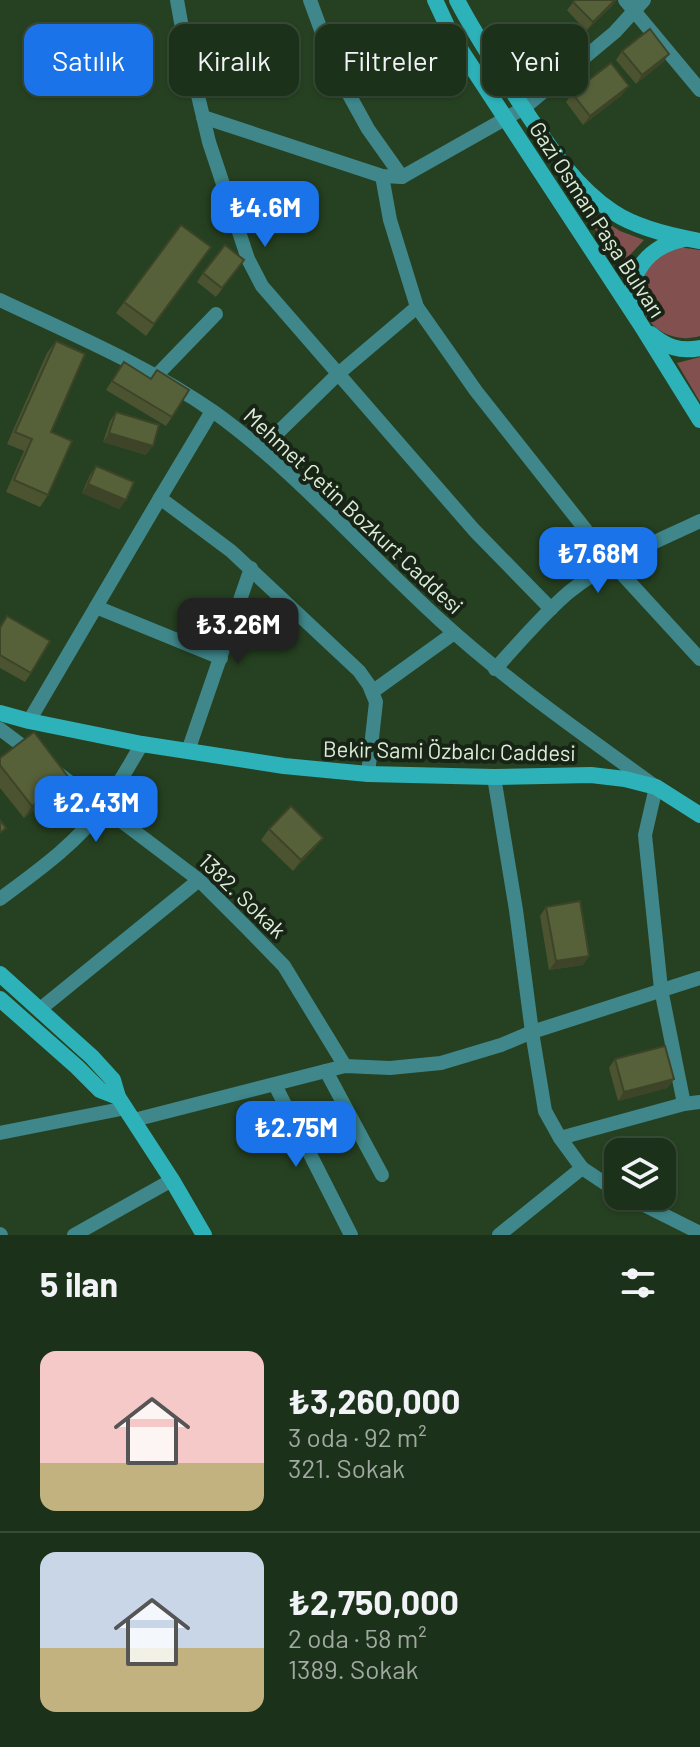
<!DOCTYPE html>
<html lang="tr">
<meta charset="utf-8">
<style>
:root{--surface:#1c3119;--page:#293d26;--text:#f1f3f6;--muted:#a0a9a2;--line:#3a4c38;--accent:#1a73e8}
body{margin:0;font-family:Barlow,sans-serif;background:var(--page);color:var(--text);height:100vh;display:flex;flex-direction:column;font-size:30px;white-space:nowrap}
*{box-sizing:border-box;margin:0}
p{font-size:26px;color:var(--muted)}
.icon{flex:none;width:44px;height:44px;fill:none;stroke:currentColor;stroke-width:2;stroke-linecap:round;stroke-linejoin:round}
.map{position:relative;height:1235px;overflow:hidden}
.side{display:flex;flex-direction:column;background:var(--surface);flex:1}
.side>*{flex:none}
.guide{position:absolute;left:24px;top:24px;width:652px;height:72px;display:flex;gap:16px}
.fabs{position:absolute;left:604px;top:1138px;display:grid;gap:16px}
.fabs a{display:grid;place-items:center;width:72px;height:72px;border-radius:16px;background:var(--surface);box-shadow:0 2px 6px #0004,0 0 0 2px var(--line);font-size:40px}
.price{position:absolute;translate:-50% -68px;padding:0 18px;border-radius:16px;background:var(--accent);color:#fff;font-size:26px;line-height:52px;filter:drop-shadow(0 2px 4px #0008)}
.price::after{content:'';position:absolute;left:50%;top:48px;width:24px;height:18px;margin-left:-12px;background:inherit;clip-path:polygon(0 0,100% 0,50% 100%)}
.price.selected{background:#222;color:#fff}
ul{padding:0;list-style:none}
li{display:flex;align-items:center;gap:24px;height:200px;padding:0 40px}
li+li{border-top:2px solid var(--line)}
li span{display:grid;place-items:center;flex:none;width:224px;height:160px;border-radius:16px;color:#555}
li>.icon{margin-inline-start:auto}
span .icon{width:96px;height:96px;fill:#fffc;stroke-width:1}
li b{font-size:34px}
h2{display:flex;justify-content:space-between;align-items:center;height:96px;padding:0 40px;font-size:34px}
.pill{padding:0 28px;border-radius:16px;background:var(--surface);box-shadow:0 2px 6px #0004,0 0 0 2px var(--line);font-size:28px;line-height:72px}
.pill.selected{background:var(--accent);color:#fff}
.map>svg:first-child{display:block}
.green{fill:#81504f}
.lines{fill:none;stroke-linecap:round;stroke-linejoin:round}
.street{stroke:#3f878b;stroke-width:14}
.secondary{stroke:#2eb2b9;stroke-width:16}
.wall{fill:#4b5331}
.shaded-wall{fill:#3d4428}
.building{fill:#576139;stroke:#3d4428;stroke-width:2}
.labels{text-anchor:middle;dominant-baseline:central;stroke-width:8;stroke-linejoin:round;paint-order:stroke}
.street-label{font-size:22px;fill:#dcedd9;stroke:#182416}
</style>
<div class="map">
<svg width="700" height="1235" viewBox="0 0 700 1235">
<rect width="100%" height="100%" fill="#264121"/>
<!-- green -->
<g class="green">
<polygon points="582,206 620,231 644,240 628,257 621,275"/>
<path d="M678,247l22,3v86c-48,14 -83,-44 -45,-78 6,-5 16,-7 23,-11z"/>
<polygon points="700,357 700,402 677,363"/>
</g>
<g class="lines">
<!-- street -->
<g class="street">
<polyline points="177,0 182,28 209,142 248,259 262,286 474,530 551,609"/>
<polyline points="310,0 336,71 368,129 402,177"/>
<polyline points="625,0 700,90"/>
<polyline points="203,117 382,176 402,177 524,108 615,32 644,0"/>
<polyline points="382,176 390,220 417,307 476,391 612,563 700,659"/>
<path d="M0,300c72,34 148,66 214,112 82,59 152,141 227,209 67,61 142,113 215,166l-11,48 16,154 23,115"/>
<polyline points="156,376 216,314"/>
<polyline points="261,449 338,374 417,307"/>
<polyline points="160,498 231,551 359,671 369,685 376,702 368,774"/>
<polyline points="96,607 221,658"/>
<path d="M495,669c24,-26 47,-54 74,-77 39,-31 86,-50 131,-71"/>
<polyline points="372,692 454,633"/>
<polyline points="29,721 160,498 212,411"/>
<polyline points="0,729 32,753"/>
<polyline points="188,751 251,568"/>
<polyline points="55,771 199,880 247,928 284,966 345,1066"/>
<polyline points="494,777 516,910 532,1032 545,1111 560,1138 582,1168 618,1192"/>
<path d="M0,899c36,-27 75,-54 102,-91 15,-20 27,-43 40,-64"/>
<polyline points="39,1010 199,880"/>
<polyline points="326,1071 382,1175"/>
<polyline points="275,1085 351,1235"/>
<polyline points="134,1120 345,1066 390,1068 441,1063 501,1045 532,1032 700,978"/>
<polyline points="0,1133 126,1108"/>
<polyline points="560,1138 684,1104 700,1102"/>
<polyline points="626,1196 700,1233"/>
<polyline points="0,1234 1,1235"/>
<polyline points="74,1235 172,1180"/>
<polyline points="499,1235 582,1168"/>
</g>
<!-- secondary -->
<g class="secondary">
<polyline points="435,0 448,28 464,55 641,325 700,420"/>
<path d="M457,0c18,35 40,67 61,100 28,41 53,84 95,112 24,16 58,24 87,29"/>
<path d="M636,312c-14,-36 14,-67 48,-73"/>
<path d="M651,334c15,13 29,18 49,14"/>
<polyline points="0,713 29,721 142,744 284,766 368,774 494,777 591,775 625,779 656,787 700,815"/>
<polyline points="0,974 92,1057 113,1080 118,1097 172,1180 204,1235"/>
<polyline points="0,999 77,1067 100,1090 118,1097"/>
</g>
</g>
<!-- wall -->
<g class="wall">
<polygon points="575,0 613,5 586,31 567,10"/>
<polygon points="622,51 669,54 663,62 636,84 616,60"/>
<polygon points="572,93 622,95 583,125 566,102"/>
<polygon points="181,225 211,247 146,336 116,313"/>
<polygon points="244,260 216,297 197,282 203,273"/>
<polygon points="56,341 48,495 40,507 6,492 24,451 7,444 47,353"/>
<polygon points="124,362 151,379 157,370 172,417 166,426 106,390"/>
<polygon points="116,412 146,455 103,442 110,421"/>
<polygon points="96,466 126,500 119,509 82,493 90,475"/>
<polygon points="7,616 31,673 25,682 0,668 0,626"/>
<polygon points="0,758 61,789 24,818 0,788"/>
<polygon points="269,829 323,838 314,849 293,871 261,840"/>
<polygon points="546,907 589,956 583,965 549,970 540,916"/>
<polygon points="615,1059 674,1079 667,1088 618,1101 609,1068"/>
</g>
<!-- shaded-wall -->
<g class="shaded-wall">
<polygon points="615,0 617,0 613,5 586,31 593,22"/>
<polygon points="669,54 663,62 636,84 642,75"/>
<polygon points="629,86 622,95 583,125 590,116"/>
<polygon points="109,433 153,446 146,455 103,442"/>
<polygon points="88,484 126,500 119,509 82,493"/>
<polygon points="69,778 61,789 24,818 32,806"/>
<polygon points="323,838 314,849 293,871 301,860"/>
<polygon points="589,956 583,965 549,970 556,961"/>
<polygon points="674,1079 667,1088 618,1101 624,1092"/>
</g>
<!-- building -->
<g class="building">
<polygon points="575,0 615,0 593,22 573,2"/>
<polygon points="650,29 669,54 642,75 622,51"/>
<polygon points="611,63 629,86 590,116 572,93"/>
<polygon points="181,225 211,247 154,324 124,302"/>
<polygon points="225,245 244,260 222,288 203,273"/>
<polygon points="56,341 85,354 51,432 72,441 48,495 14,480 32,439 15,432"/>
<polygon points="124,362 151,379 157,370 189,390 172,417 112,381"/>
<polygon points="116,412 159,425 153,446 109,433"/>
<polygon points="96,466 134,482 126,500 88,484"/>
<polygon points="7,616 50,641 31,673 0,655 0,628"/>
<polygon points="34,732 69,778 32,806 0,765 0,758"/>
<polygon points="291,806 323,838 301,860 269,829"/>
<polygon points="0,820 6,828 0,833"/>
<polygon points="580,901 589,956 556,961 546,907"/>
<polygon points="665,1046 674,1079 624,1092 615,1059"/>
</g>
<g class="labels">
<!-- street labels -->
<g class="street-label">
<text transform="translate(598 219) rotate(57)">Gazi Osman Paşa Bulvarı</text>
<text transform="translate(354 510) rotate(43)">Mehmet Çetin Bozkurt Caddesi</text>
<text transform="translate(449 750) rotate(1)">Bekir Sami Özbalcı Caddesi</text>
<text transform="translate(243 895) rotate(44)">1382. Sokak</text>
</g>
</g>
</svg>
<div class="fabs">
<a><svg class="icon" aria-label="layers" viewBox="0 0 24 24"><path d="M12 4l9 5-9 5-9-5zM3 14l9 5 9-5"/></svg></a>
</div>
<b class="price" style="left:265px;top:249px">₺4.6M</b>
<b class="price" style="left:598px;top:595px">₺7.68M</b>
<b class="price selected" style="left:238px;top:666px">₺3.26M</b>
<b class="price" style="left:96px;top:844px">₺2.43M</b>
<b class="price" style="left:296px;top:1169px">₺2.75M</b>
<div class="guide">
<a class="pill selected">Satılık</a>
<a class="pill">Kiralık</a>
<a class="pill">Filtreler</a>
<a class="pill">Yeni</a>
</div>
</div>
<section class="side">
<h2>5 ilan<svg class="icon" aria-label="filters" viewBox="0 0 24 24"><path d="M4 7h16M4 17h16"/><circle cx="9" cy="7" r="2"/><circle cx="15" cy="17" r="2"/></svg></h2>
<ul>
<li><span style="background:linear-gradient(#f6c9c9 70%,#c2b280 0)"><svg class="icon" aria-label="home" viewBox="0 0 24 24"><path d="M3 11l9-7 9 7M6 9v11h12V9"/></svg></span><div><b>₺3,260,000</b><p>3 oda · 92 m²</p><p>321. Sokak</p></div></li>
<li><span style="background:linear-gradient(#c9d6e8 60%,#c2b280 0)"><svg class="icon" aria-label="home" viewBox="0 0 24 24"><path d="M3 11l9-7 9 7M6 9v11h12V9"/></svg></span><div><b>₺2,750,000</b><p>2 oda · 58 m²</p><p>1389. Sokak</p></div></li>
</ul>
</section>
